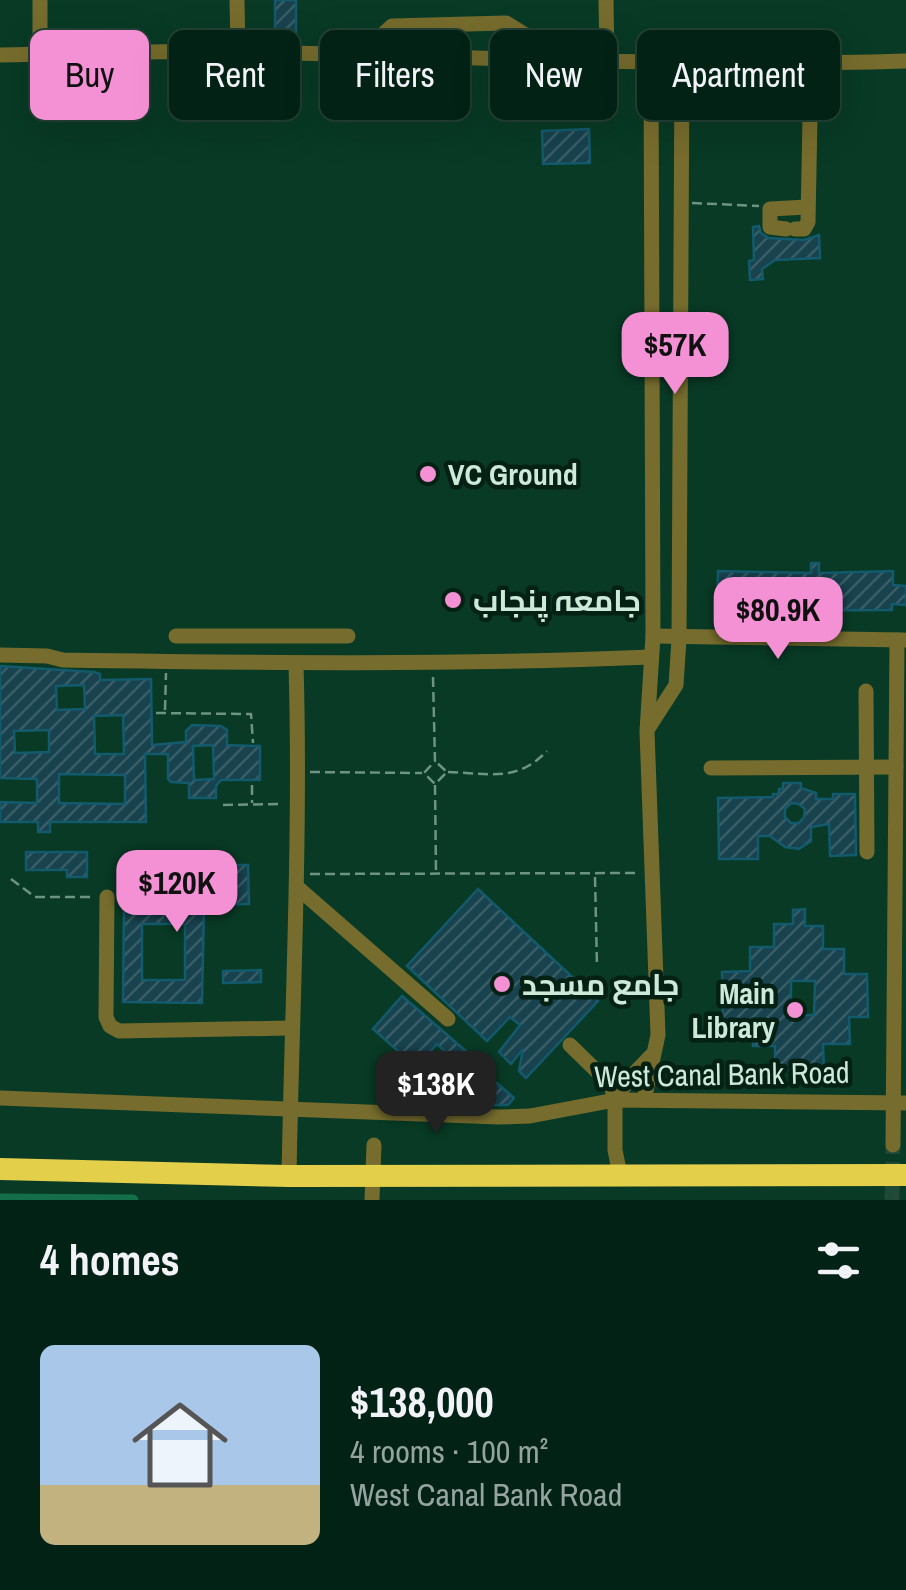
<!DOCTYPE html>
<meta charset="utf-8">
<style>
:root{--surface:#012214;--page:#0b2a1d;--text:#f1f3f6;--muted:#96a4a0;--line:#233f34;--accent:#f491d4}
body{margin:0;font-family:"Archivo Narrow",Cairo,sans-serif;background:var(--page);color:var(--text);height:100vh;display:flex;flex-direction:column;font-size:38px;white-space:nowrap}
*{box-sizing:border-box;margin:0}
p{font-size:32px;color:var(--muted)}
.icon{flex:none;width:55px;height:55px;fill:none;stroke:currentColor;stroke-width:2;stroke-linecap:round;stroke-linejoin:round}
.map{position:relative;height:1200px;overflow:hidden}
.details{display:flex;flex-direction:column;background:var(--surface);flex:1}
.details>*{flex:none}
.banner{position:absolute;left:30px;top:30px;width:848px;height:90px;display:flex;gap:20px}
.price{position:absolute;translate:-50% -85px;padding:0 22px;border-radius:20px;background:var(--accent);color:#111;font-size:32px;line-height:65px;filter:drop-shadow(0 2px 5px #0008)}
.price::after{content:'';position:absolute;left:50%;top:60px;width:30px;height:22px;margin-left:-15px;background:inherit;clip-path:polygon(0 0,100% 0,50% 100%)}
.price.current{background:#222;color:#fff}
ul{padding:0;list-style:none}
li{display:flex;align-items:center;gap:30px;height:250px;padding:0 40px}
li+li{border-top:2px solid var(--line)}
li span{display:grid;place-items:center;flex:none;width:280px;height:200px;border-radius:15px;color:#555}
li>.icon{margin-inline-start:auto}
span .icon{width:120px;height:120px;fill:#fffc;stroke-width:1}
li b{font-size:42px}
h2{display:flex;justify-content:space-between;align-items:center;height:120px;padding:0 40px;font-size:42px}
.tag{padding:0 35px;border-radius:15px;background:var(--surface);box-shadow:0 10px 40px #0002,0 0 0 2px var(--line);font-size:35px;line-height:90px}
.tag.current{background:var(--accent);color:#111}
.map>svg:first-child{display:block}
.built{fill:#083a25}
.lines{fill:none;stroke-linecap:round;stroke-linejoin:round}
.canal{stroke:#136e49;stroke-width:11}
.building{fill:url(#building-hatch);stroke:#135a6d;stroke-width:2.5;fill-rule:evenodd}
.minor-tunnel{stroke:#204937;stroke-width:15;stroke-dasharray:15 8;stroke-linecap:butt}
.path{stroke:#6f9381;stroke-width:2.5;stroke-dasharray:10 5;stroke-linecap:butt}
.minor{stroke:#766c2d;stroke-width:15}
.highway{stroke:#e4cf4b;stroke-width:22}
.poi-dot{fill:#f491d4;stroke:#042114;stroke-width:4}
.labels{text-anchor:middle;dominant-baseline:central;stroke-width:9;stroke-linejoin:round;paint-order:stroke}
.poi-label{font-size:30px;font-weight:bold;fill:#cde9d9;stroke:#042114;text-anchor:start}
.street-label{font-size:30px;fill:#cde9d9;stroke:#042114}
</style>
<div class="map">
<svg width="906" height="1200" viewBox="0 0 906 1200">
<defs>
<pattern id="building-hatch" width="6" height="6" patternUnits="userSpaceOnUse" patternTransform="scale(2.5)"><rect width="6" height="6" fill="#17424e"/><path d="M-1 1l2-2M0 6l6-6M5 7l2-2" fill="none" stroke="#385d67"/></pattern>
</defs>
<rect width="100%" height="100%" fill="#012d1a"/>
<!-- built -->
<rect class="built" x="0" y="0" width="906" height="1200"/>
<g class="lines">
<!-- canal -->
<polyline class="canal" points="0,1199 133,1200"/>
</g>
<!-- building -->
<g class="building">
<rect x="275" y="0" width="21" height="39"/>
<polygon points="589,129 590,163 543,164 542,131"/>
<polygon points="759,226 761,233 769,238 804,240 819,235 820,258 775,260 762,269 763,279 750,280 749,261 754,260 753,227"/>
<polygon points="811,563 819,563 819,573 893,571 893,585 906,586 906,605 892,604 892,610 717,611 718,571 811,573"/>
<path d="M0,666l94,6 6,2v6l51,-1 1,66 34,-3v-11l6,-6 29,1 6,4v15l33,1v34h-39l-5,6v12h-27v-15l-18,-1 -3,-3v-25h-23l1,68h-96v10h-12v-10h-38v-20l37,1v-24l-37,-1zM84,685l1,24 -28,1 -1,-24zM123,715l1,39h-29l-1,-38zM49,730v22l-34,1 -1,-22zM213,745l1,34 -20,1 -1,-34zM59,774l66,1v29l-66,-1z"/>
<path d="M783,783h18v5l15,5v6h17v-5h22l1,61 -26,1 -1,-32 -18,3v14l-12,8 -14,-2 -15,-11h-12v23h-39l-1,-61 55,-1v-3h6v-5h4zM791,803l8,1 6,5 -1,8 -5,6h-8l-6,-6v-8z"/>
<polygon points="26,852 87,852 87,877 67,877 67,870 26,870"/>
<path d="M187,852h19v13h42l1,39 -45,1 -2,98 -79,-1 1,-99 64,1zM142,924h43v56h-43z"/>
<polygon points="478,889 598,1001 526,1078 519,1071 523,1049 511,1064 499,1052 520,1025 510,1017 487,1041 407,966"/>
<path d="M805,909v17h18v23h21v25h23l1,43h-19l1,27h-27l1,25 -49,1v-24h-22l-1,-26h-29l-1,-48 28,-1v-24h24v-23h19v-14zM791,981h24l-1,34h-23z"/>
<polygon points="261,970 261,982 223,983 223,971"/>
<polygon points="402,996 473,1057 463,1068 437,1044 416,1067 373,1029"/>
<polygon points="483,1071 514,1098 508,1105 488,1105 469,1090"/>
</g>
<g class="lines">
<!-- minor-tunnel -->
<polyline class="minor-tunnel" points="892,1200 893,1145"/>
<!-- path -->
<g class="path">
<polyline points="692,203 759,206"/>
<polyline points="433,677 435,761 424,773 435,784 447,772 435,761"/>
<polyline points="165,710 166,673"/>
<polyline points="156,713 251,714 253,743"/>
<polyline points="310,772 422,773"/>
<path d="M448,772c42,1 68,11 99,-21"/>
<polyline points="252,785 252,803"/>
<polyline points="435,785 436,872"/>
<polyline points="223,805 282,804"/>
<polyline points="310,874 637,873"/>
<polyline points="595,877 597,967"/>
<polyline points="11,879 35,897 93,897"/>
</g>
<!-- minor -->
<g class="minor">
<polyline points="40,0 40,55"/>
<polyline points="237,0 238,52"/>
<polyline points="606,0 607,61"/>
<path d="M0,55c81,-1 163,-5 244,-3 220,4 441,16 662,9"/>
<polyline points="378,55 380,37 392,26 506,23 527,36 538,58"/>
<polyline points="786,229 770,227 770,209 807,207"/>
<polyline points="795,229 804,229 808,222 811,64"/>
<polyline points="176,636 348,636"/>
<polyline points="653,636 904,640"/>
<path d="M0,655l47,1 16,4c196,3 392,5 588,-3"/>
<polyline points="866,691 867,852"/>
<polyline points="649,727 676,685 679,639 682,62"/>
<polyline points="711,768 896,767"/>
<polyline points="298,888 448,1019"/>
<polyline points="107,897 106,1017 110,1026 119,1031 290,1028"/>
<polyline points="570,1045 611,1085 615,1100 615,1150 620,1175"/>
<polyline points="0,1098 499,1117 530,1116 615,1100 906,1103"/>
<polyline points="615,1100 629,1079 651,1056"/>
<polyline points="644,1100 658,1035 647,731 653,636 651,62"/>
<polyline points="893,1145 897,640"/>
<path d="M289,1176c3,-171 12,-341 7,-512"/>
<polyline points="372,1200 374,1145"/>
</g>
<!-- highway -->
<polyline class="highway" points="0,1169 289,1176 906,1175"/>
</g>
<!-- markers -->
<g class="poi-dot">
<circle cx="428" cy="474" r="10"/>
<circle cx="453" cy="600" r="10"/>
<circle cx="502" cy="984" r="10"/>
<circle cx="795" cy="1010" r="10"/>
</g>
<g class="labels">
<!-- poi labels -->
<g class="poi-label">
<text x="448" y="474">VC Ground</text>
<text x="473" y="600">جامعہ پنجاب</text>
<text x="522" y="984">جامع مسجد</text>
<text x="775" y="993" text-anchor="end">Main<tspan x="775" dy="34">Library</tspan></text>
</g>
<!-- street labels -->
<g class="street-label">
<text transform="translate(722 1074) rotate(-1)">West Canal Bank Road</text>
</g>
</g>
</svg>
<b class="price" style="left:675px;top:397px">$57K</b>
<b class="price" style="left:778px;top:662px">$80.9K</b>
<b class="price" style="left:177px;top:935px">$120K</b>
<b class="price current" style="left:436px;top:1136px">$138K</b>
<div class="banner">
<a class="tag current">Buy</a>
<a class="tag">Rent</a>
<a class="tag">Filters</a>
<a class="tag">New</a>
<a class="tag">Apartment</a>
</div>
</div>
<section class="details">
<h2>4 homes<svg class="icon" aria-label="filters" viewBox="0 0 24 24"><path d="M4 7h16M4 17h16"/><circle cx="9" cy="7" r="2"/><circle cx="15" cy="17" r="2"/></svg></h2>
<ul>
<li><span style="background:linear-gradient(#a9c7e8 70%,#c2b280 0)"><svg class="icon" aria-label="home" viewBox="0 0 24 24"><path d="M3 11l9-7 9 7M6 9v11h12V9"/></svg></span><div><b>$138,000</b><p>4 rooms · 100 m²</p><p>West Canal Bank Road</p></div></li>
</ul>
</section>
